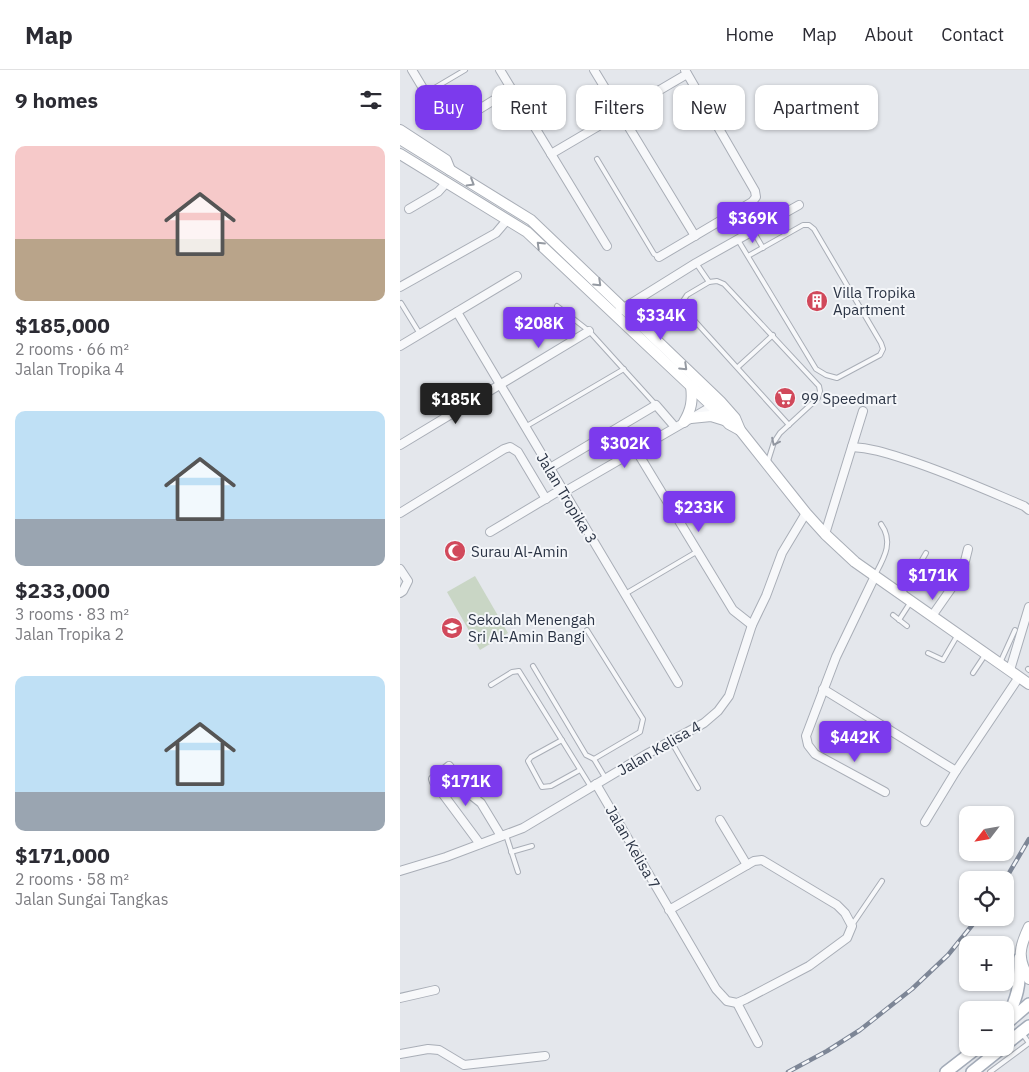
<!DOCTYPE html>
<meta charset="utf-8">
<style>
:root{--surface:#fff;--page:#f2f2f3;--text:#2b2b33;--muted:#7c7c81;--line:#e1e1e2;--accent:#7c3aed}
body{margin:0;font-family:"IBM Plex Sans",sans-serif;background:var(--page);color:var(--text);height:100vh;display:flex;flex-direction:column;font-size:19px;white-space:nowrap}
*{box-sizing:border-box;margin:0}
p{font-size:16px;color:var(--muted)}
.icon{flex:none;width:28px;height:28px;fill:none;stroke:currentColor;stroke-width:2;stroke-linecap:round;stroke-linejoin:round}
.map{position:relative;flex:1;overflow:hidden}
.sheet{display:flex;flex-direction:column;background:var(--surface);width:400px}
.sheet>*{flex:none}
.guide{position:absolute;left:15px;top:15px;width:475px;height:45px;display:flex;gap:10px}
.needle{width:32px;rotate:239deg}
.tools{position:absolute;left:559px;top:736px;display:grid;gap:10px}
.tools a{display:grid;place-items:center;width:55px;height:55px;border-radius:10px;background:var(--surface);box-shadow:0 1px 4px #0004;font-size:25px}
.price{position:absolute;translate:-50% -42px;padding:0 11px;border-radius:5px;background:var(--accent);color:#fff;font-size:16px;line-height:32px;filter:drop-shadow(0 1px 2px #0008)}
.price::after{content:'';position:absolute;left:50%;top:30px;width:15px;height:11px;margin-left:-8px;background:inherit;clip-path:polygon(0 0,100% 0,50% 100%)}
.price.selected{background:#222;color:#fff}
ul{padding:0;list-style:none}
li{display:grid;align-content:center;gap:10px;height:265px;padding:0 15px}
li span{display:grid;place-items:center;height:155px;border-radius:10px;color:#555}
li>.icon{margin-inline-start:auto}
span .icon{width:90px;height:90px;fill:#fffc;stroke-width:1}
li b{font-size:21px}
h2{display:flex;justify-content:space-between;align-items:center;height:60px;padding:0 15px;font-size:21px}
.pill{padding:0 18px;border-radius:10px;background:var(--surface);box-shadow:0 1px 4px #0004;font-size:18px;line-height:45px}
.pill.selected{background:var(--accent);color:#fff}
header{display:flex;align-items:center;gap:30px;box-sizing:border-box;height:70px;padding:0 25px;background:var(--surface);border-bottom:1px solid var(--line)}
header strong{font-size:24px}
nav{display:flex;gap:28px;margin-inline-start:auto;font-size:18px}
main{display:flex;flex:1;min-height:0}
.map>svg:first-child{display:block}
.pitch{fill:#c9d6c5}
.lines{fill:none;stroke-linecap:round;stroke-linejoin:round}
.lane-casing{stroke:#a9aeb7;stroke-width:6}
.street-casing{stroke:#a9aeb7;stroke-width:10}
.secondary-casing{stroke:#a9aeb7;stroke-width:12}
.primary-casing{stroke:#a3abb8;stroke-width:14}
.lane{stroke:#f7f8fa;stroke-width:4}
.street{stroke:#f7f8fa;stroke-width:8}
.secondary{stroke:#fff;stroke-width:10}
.primary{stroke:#fff;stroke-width:11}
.rail-casing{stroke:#7d8696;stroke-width:4.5}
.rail{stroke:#f4f6f9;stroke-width:2.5;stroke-dasharray:8;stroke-linecap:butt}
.oneway{stroke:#959aa2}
.oneway2{stroke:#9196a0}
.labels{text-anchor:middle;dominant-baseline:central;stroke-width:4;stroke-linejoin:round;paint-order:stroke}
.poi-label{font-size:15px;fill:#2b3445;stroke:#f4f6f9;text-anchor:start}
.street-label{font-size:15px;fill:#2b3445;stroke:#f4f6f9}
</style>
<header>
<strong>Map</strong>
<nav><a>Home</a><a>Map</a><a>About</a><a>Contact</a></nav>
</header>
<main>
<section class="sheet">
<h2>9 homes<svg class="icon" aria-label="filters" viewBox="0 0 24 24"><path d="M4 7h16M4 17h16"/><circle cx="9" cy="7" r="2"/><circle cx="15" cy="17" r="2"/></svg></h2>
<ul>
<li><span style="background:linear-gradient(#f6c9c9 60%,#b9a48a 0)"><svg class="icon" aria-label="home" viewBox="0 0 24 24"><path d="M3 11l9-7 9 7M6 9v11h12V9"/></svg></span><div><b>$185,000</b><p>2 rooms · 66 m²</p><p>Jalan Tropika 4</p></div></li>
<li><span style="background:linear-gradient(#bfe0f5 70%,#9aa5b1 0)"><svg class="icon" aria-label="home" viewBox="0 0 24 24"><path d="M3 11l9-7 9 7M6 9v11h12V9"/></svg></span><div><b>$233,000</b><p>3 rooms · 83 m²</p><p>Jalan Tropika 2</p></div></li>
<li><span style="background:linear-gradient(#bfe0f5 75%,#9aa5b1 0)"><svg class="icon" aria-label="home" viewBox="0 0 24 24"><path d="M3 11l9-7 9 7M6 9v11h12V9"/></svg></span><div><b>$171,000</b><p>2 rooms · 58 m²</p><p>Jalan Sungai Tangkas</p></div></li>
</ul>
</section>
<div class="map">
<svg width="629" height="1002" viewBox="0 0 629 1002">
<rect width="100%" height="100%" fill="#e4e7ec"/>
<!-- pitch -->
<polygon class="pitch" points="75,506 108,563 80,580 47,522"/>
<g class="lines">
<!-- lane casing -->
<g class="lane-casing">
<g id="lane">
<polyline points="26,23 65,0"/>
<polyline points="197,89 254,184 259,187"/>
<polyline points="353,161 363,178"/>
<polyline points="338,170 416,299 426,305 437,308 480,285 483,279 481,273 414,159 409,155 403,155 348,186"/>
<polyline points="296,193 309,212 287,225 283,231 284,239 389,355"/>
<polyline points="309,212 317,211 324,214 419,316 420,321 418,328 380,363 374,372 368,391"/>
<polyline points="1,233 20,264"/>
<polyline points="157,236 189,261 256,335"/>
<polyline points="338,297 373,265"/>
<polyline points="125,357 224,299"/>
<path d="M475,505c9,-17 19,-33 6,-51"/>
<polyline points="225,524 298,481"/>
<polyline points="502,525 526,483"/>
<polyline points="493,545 507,556"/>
<polyline points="499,550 510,533"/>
<polyline points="187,560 243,649 240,662 194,689 206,709"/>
<polyline points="528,583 543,590 557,566"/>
<polyline points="600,593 615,560"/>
<polyline points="133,596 186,685 194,689"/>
<polyline points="628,599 629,600"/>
<polyline points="573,603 585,585"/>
<polyline points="91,615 112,602 119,601 191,717"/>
<polyline points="162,670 131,687 128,691 142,717 151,716 180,700"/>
<polyline points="271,671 298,718"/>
<polyline points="106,765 118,802"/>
<polyline points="111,782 132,776"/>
<polyline points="452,855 482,811"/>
<polyline points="590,1002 629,973 622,963"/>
</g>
</g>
<!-- street casing -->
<g class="street-casing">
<g id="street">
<polyline points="12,0 42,50 48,54 55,54 112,19"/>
<polyline points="100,0 207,176"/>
<polyline points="194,0 295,166"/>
<polyline points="151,84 287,4"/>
<polyline points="9,139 38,122 46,113"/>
<polyline points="259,187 352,132 356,127 355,121 285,0"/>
<polyline points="0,217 96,163 107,150"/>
<polyline points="219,241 296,193 399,135"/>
<polyline points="57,242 278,613"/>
<polyline points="0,276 117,206"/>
<polyline points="0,375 189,261"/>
<path d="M452,377c20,1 37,7 56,13 40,13 78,30 116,46l5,4"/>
<polyline points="236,380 333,540 352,555"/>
<polyline points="150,398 256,335 275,357"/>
<polyline points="164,422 316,334"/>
<polyline points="0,443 104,379 110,377 118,382 146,429"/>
<polyline points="90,462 162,419"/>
<polyline points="425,464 463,341"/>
<polyline points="0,499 8,511 3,521 0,523"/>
<polyline points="475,506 436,587 406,666 408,675 415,684 485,722"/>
<polyline points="532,546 562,503 568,479"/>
<polyline points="610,600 629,537"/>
<polyline points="423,619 556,701"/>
<polyline points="196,714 316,919 327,931 337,933 346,929 409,896 447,868 452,856 445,843 437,835 362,790 354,791 269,840"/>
<polyline points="320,750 347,795"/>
<polyline points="525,752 556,701 619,607"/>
<polyline points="80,774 34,712 33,709 49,696 71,725 81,733 101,766"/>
<polyline points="0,801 46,787 123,758 245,685 304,653 318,641 329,626 352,555 366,526 382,483 406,443"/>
<polyline points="0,928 35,920"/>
<polyline points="337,933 358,973"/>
<polyline points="0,984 28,979 39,980 64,995 145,986"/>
</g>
</g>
<!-- secondary casing -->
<g class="secondary-casing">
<g id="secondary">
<polyline points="0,60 46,90 50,100"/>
<polyline points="0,69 131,150 320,331 335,348 340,360 406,443 425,464 455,492 629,614"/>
<polyline points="0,84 127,162 312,336 329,354 340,360"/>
<polyline points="291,348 311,346 324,350"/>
<path d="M284,352c7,-12 9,-21 7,-36"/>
<path d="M629,857c-10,21 -12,31 0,52"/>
</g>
</g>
<!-- primary casing -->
<g class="primary-casing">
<g id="primary">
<path d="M605,952c13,-25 15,-36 15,-64"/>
<polyline points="608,952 629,934"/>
<polyline points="605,975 629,956"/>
<polyline points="546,1002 577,978"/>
<polyline points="572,1002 602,978"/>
</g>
</g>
<!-- lane -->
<use href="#lane" class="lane"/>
<!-- street -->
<use href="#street" class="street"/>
<!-- secondary -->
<use href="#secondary" class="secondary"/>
<!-- primary -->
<use href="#primary" class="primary"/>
<!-- rail casing -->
<g class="rail-casing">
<g id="rail">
<polyline points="605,810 629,769"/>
<polyline points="388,1002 427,981 460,960 512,919 548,885 578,848"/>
</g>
</g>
<!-- rail -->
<use href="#rail" class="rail"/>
</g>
<!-- one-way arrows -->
<defs><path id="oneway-chevron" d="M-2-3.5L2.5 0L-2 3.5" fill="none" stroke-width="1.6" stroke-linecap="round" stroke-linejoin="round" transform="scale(1.25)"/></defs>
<g class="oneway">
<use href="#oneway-chevron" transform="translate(71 113) rotate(31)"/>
<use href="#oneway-chevron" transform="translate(140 175) rotate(-136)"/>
<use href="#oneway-chevron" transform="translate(198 213) rotate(44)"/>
<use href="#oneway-chevron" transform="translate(284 297) rotate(44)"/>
</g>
<use class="oneway2" href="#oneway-chevron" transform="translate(375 372) rotate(116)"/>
<!-- icons -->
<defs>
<g id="building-disc" transform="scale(1.125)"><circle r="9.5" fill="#d1495b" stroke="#f4f6f9"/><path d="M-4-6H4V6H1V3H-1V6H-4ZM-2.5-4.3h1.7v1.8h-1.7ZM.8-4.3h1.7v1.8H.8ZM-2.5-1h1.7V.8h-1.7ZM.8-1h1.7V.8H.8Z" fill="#fff"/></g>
<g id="supermarket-disc" transform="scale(1.125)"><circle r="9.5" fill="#d1495b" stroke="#f4f6f9"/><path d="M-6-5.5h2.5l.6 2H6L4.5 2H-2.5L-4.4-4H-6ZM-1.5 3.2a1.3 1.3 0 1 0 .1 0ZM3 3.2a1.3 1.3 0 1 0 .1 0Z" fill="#fff"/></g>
<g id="mosque-disc" transform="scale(1.125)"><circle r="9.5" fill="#d1495b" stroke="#f4f6f9"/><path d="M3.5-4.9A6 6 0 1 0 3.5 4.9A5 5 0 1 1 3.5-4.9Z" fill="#fff"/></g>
<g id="school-disc" transform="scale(1.125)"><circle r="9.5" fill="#d1495b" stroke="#f4f6f9"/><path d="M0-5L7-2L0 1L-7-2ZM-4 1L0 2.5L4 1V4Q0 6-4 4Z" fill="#fff"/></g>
</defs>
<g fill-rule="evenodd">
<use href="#building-disc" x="417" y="231"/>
<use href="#supermarket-disc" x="385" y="328"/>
<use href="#mosque-disc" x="55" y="481"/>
<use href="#school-disc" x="52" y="558"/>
</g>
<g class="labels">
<!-- poi labels -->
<g class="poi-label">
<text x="433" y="222">Villa Tropika<tspan x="433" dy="17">Apartment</tspan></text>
<text x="401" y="328">99 Speedmart</text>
<text x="71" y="481">Surau Al-Amin</text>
<text x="68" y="549">Sekolah Menengah<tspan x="68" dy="17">Sri Al-Amin Bangi</tspan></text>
</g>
<!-- street labels -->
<g class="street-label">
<text transform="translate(167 428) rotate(59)">Jalan Tropika 3</text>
<text transform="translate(259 678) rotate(-30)">Jalan Kelisa 4</text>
<text transform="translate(233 777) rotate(60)">Jalan Kelisa 7</text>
</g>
</g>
</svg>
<div class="tools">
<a><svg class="needle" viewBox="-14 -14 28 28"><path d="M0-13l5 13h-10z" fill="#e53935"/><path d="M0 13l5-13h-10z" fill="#7c7c81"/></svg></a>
<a><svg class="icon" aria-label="locate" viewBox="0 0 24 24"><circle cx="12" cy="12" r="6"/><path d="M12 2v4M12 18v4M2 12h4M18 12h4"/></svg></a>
<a>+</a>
<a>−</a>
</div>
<b class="price" style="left:353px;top:174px">$369K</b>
<b class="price" style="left:261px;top:271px">$334K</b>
<b class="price" style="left:139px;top:279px">$208K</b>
<b class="price selected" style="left:56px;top:355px">$185K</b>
<b class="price" style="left:225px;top:399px">$302K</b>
<b class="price" style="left:299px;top:463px">$233K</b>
<b class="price" style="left:533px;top:531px">$171K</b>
<b class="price" style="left:455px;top:693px">$442K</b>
<b class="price" style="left:66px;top:737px">$171K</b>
<div class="guide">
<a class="pill selected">Buy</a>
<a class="pill">Rent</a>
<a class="pill">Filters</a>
<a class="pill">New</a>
<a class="pill">Apartment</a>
</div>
</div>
</main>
